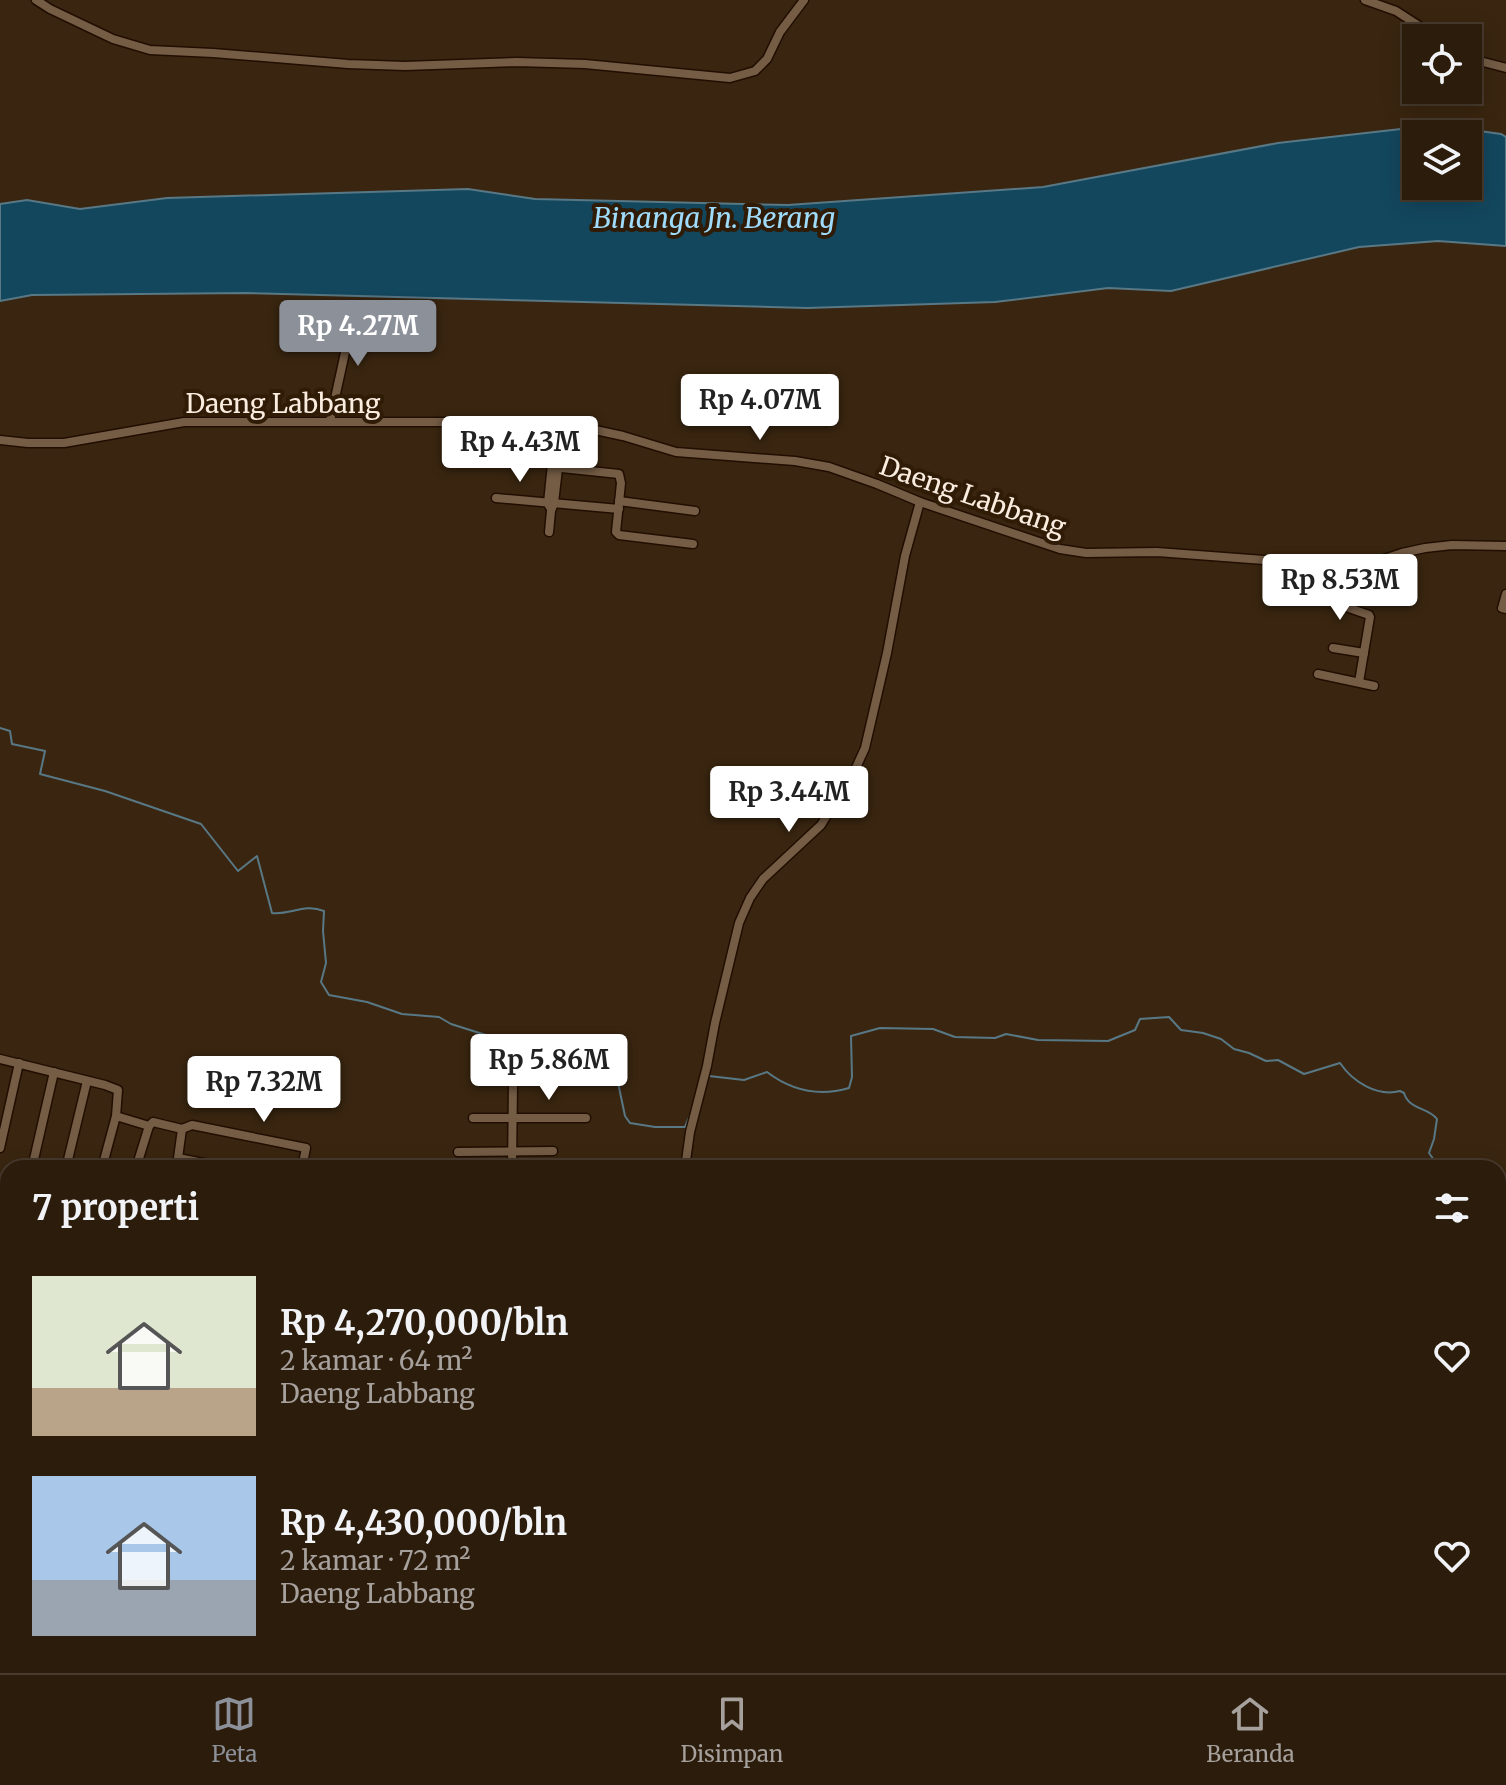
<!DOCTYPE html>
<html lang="id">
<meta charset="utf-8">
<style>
:root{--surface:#2c1c0c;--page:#38291a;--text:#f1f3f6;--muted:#a6a19d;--line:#483a2d;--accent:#8c9099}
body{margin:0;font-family:Merriweather,serif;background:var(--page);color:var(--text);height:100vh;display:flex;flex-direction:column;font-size:30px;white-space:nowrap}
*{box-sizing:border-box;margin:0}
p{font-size:26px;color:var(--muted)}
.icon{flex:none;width:44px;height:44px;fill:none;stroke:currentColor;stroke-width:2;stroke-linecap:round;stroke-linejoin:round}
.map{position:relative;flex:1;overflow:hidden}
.details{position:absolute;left:0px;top:1160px;width:1506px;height:514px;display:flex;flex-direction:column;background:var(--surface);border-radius:24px 24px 0 0;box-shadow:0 4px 20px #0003,0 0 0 2px var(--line)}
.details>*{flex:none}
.controls{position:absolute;left:1402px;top:24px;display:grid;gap:16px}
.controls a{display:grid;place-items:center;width:80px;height:80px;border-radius:0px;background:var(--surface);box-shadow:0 4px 20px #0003,0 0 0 2px var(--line);font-size:40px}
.price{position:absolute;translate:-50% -68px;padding:0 18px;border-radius:8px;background:#fff;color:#222;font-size:26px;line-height:52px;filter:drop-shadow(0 2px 4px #0008)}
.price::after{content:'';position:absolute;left:50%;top:48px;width:24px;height:18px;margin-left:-12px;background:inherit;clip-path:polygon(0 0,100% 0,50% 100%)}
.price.on{background:var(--accent);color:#fff}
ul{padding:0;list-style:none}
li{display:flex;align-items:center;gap:24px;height:200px;padding:0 32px}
li span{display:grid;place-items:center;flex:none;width:224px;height:160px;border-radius:0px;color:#555}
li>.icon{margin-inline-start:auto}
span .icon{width:96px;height:96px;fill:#fffc;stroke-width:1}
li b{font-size:34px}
h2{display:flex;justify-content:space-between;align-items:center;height:96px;padding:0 32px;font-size:34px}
.tabs{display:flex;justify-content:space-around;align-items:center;height:112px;border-top:2px solid var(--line);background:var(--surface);font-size:22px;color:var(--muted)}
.tabs a{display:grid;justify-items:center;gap:4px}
.tabs .on{color:var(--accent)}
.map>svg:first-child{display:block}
.green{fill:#4f5432}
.water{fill:#13475e;stroke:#587885;stroke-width:2;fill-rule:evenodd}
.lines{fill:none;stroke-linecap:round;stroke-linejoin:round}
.stream{stroke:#587885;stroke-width:2}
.minor-casing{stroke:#210e00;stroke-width:11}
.minor{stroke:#745c45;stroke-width:8}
.labels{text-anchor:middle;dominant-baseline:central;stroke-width:8;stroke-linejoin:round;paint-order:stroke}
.street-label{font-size:26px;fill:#faecdf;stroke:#301c06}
.water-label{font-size:28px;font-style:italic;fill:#9fdcfc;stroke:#301c06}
</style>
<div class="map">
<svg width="1506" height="1673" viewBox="0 0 1506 1673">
<rect width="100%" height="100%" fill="#3a2610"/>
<!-- green -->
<g class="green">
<polygon points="162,1666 490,1666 488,1673 140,1673"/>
<polygon points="615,1666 730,1666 727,1673 613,1673"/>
<polygon points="746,1666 910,1666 906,1673 747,1673"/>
</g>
<!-- water -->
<path class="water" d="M1436,125l65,9 5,3v109l-68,-5 -79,6 -188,44 -63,-3 -113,14 -188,6 -561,-15 -214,2 -32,6v-97l27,-4 53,9 87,-11 301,-9 67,10 253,6 255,-18 235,-44zM1416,134h52v52h-52z"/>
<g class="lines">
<!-- stream -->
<g class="stream">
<path d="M0,728l10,3 2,13 33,7 -5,23 65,17 96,33 37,47 19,-15 15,57c19,2 32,-10 52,-2l-1,20 3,32 -5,19 8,13 38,7 35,12 37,3 12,7 38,12 43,10 84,27 9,43 5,7 25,4h30l6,-14"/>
<path d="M709,1076l35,4 23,-8c25,19 51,25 82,16l3,-11 -1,-41 29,-8 53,1 22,8 40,1 11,-4 32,6 70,1 27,-11 5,-11 29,-2 12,13 22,3 18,6 13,10 15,4 17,8 12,-1 26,14 36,-11c13,19 37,34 60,28l4,2c5,17 24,14 33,26l-3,20 -5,14 5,7 14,4 1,4"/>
<polyline points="1498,1208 1506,1209"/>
<polyline points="1498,1443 1506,1447"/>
</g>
<!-- minor casing -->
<g class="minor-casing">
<g id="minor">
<polyline points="36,0 50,9 113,39 150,50 213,53 348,64 405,66 517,62 585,64 730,78 755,71 767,59 780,32 804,0"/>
<polyline points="1365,0 1396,11 1438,38"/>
<polyline points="1468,58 1506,68"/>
<polyline points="330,421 355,307"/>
<polyline points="0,440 28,443 64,443 184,422 495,422 572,425 623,436 676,452 795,461 829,467 877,484 920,502 1036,541 1060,549 1086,553 1157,552 1264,560 1359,564 1381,560 1402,553 1425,548 1452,545 1506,546"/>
<polyline points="552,467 619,474 621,483 616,532 619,535 693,544"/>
<polyline points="496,498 619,509"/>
<polyline points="619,501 695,511"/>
<polyline points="549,506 548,503 556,425"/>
<polyline points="549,532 551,511 554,503 563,425"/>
<polyline points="1506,594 1502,608 1506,609"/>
<polyline points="1333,648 1364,653"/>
<polyline points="1318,674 1374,686"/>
<polyline points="1359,682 1370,617 1369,615 1349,608 1359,564"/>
<polyline points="0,1059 105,1085 118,1090 116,1116 102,1168"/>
<polyline points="116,1116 149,1126 136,1168"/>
<polyline points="473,1118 586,1118"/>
<polyline points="149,1126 153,1122 182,1129 178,1158 229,1168"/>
<polyline points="182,1129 192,1125 306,1148 302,1168"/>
<polyline points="0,1148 19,1063"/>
<polyline points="458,1152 553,1151"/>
<polyline points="32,1168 54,1072"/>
<polyline points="66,1168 87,1081"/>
<polyline points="512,1168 513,1083"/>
<polyline points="685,1168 690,1132 707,1066 715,1023 739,923 750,898 763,879 821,825 855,770 865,748 887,653 905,556 920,502"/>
<polyline points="0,1203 8,1203"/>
<polyline points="0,1224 8,1224"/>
<polyline points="0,1304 8,1303"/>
<polyline points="0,1312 8,1312"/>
<polyline points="0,1365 8,1365"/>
<polyline points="1,1419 8,1419"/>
<polyline points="0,1483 3,1477 8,1473"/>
<path d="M1499,1483c1,40 4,80 4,120 0,24 -3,47 -4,70"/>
<polyline points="0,1619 8,1600"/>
<polyline points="0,1637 8,1632"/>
<polyline points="102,1666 121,1668 131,1666"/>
<polyline points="505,1666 550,1673"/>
<polyline points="733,1666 734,1673"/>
<polyline points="1276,1666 1289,1673"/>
<polyline points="1320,1666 1320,1673"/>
<polyline points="1355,1666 1355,1673"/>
<polyline points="1429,1666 1430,1673"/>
<polyline points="575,1673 586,1666"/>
<polyline points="604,1673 605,1666"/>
<polyline points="1255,1673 1259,1666"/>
<polyline points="1393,1673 1393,1666"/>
</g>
</g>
<!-- minor -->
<use href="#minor" class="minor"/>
</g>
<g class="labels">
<!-- street labels -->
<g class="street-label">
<text x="283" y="403">Daeng Labbang</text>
<text transform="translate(973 496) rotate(19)">Daeng Labbang</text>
</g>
<!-- water labels -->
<g class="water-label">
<text x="714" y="218">Binanga Jn. Berang</text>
</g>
</g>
</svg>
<div class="controls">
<a><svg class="icon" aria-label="locate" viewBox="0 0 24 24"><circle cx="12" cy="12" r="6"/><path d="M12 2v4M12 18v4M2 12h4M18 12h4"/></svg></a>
<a><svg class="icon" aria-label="layers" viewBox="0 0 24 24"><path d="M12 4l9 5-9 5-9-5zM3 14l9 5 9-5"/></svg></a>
</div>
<b class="price on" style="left:358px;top:368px">Rp 4.27M</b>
<b class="price" style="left:760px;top:442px">Rp 4.07M</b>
<b class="price" style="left:520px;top:484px">Rp 4.43M</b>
<b class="price" style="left:1340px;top:622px">Rp 8.53M</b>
<b class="price" style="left:789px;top:834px">Rp 3.44M</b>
<b class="price" style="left:549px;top:1102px">Rp 5.86M</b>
<b class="price" style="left:264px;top:1124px">Rp 7.32M</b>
<section class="details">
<h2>7 properti<svg class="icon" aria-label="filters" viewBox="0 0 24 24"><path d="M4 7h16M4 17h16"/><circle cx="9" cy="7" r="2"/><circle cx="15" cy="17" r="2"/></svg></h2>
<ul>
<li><span style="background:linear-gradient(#dfe7d0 70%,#b9a48a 0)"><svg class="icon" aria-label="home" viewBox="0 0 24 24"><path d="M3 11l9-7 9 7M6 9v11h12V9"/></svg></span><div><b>Rp 4,270,000/bln</b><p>2 kamar · 64 m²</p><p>Daeng Labbang</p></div><svg class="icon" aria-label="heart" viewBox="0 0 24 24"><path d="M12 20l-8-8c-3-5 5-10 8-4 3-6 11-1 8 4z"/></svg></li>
<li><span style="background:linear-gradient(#a9c7e8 65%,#9aa5b1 0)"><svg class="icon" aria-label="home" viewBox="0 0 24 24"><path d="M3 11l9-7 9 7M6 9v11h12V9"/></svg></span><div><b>Rp 4,430,000/bln</b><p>2 kamar · 72 m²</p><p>Daeng Labbang</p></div><svg class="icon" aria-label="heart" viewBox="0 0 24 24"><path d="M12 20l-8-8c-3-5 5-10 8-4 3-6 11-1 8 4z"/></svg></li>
</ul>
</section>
</div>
<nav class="tabs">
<a class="on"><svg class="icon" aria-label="map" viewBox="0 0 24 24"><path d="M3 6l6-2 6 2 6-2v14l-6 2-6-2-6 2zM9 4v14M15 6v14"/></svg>Peta</a>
<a><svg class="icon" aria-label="saved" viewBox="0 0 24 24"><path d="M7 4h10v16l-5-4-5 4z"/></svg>Disimpan</a>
<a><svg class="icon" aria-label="home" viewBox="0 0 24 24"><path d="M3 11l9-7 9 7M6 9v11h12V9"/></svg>Beranda</a>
</nav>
